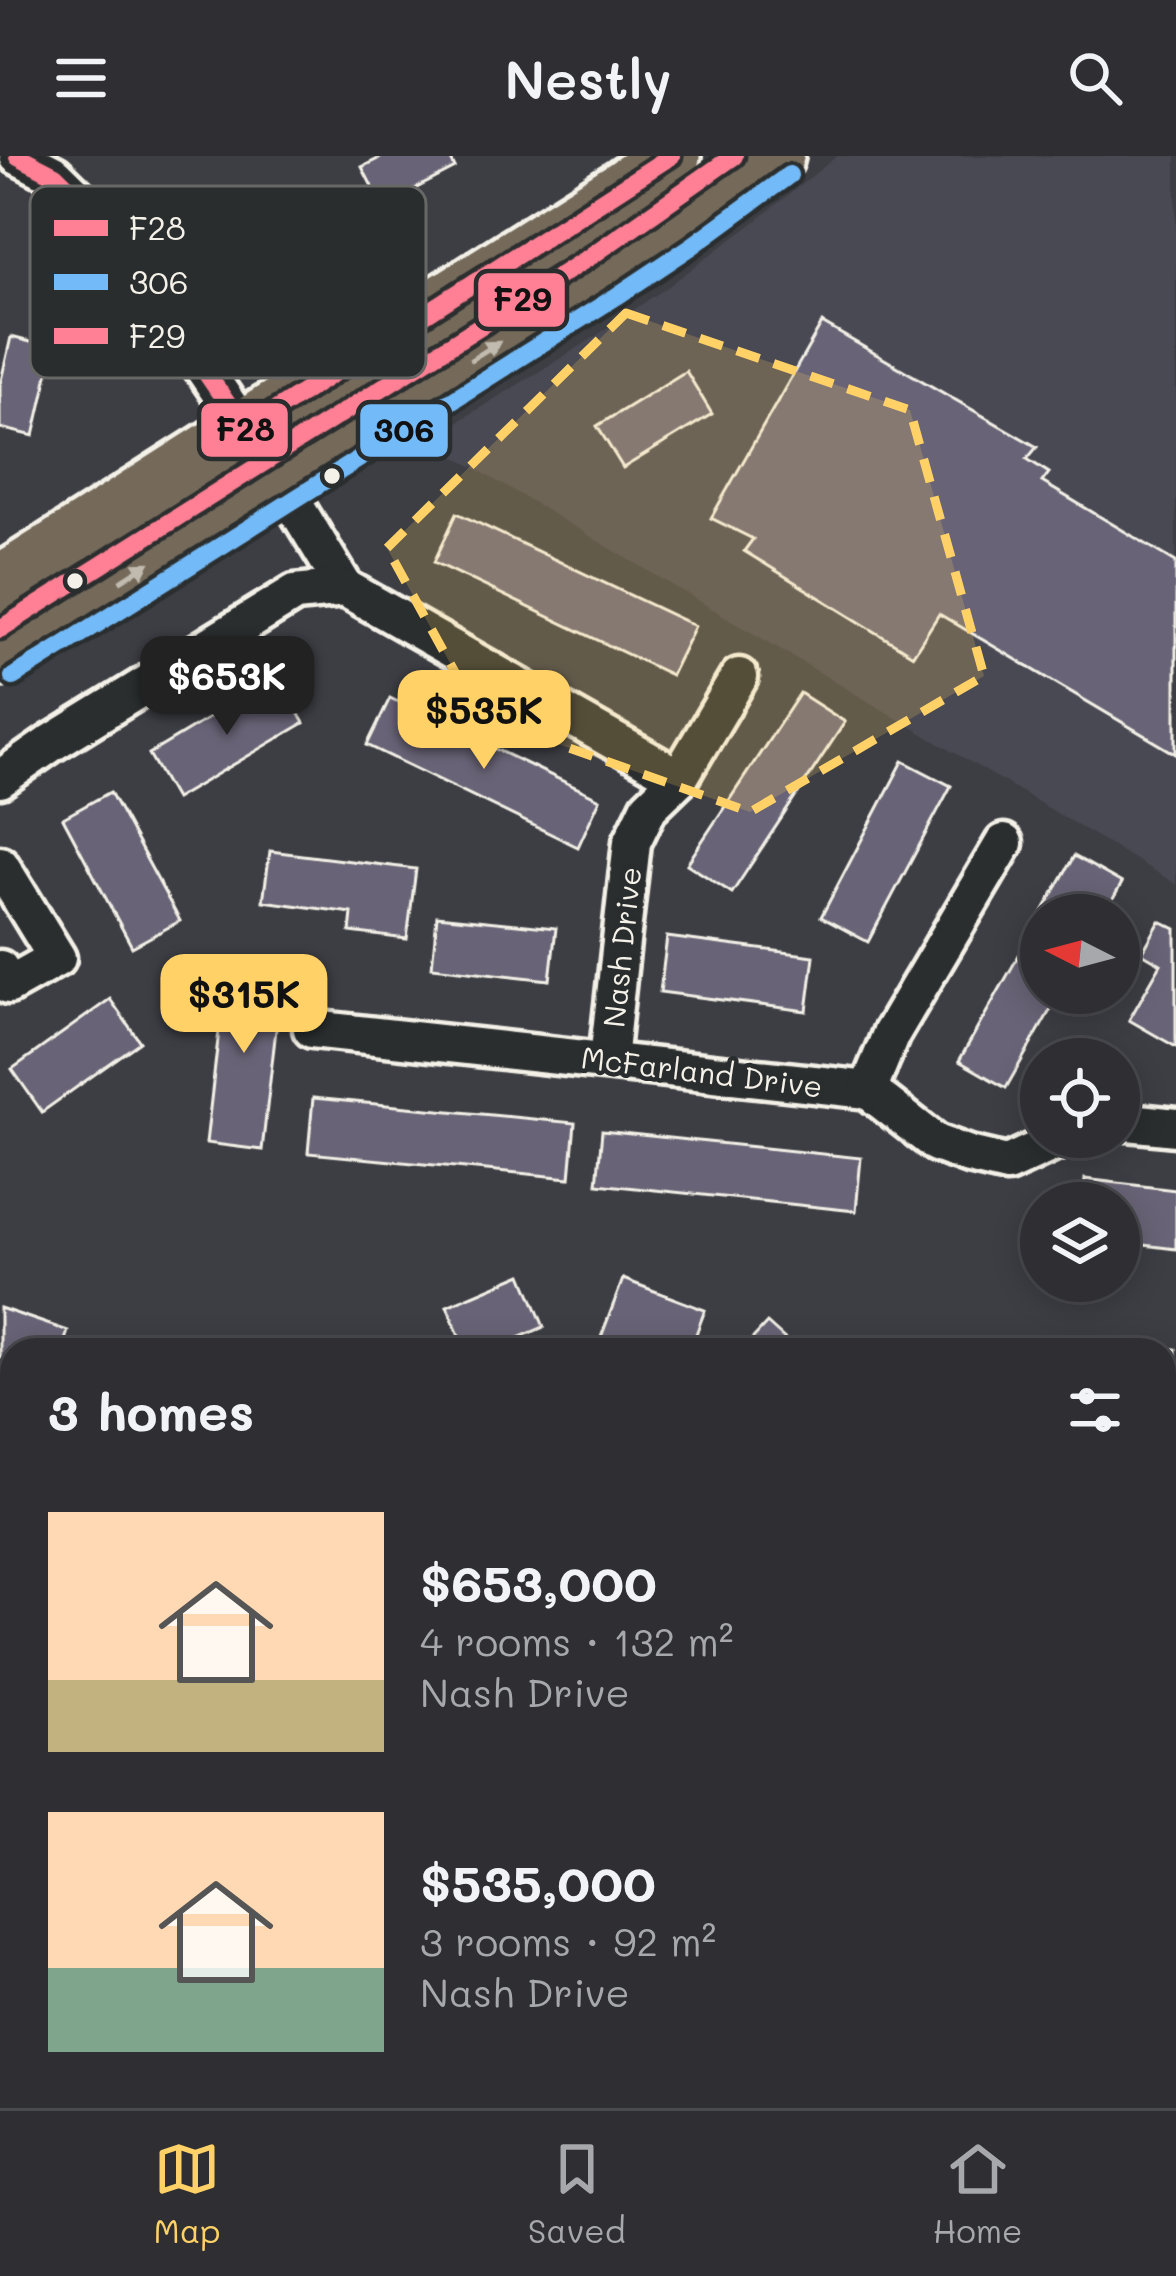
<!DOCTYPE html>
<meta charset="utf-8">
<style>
:root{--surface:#2e2e33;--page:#3a3a3f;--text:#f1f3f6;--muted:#a7a8ac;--line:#494a4e;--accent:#ffd166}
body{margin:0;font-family:Mali,sans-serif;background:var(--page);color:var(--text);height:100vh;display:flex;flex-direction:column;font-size:45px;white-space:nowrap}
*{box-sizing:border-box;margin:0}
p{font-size:39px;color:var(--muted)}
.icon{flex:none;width:66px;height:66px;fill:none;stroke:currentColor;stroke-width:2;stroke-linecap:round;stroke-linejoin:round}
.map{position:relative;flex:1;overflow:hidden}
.drawer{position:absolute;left:0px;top:1182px;width:1176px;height:771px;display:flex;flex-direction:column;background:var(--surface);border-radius:36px 36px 0 0;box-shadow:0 6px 30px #0003,0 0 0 3px var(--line)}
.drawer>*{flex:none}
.needle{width:78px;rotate:276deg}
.controls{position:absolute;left:1020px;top:738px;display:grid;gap:24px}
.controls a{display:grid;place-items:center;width:120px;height:120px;border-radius:50%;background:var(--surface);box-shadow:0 6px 30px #0003,0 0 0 3px var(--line);font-size:60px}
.price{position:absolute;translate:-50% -102px;padding:0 27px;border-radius:24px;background:var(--accent);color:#111;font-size:39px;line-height:78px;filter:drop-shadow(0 3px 6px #0008)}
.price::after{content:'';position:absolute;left:50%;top:72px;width:36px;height:27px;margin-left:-18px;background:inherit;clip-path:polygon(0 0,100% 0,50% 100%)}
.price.active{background:#222;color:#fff}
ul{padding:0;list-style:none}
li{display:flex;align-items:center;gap:36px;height:300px;padding:0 48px}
li span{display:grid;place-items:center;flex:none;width:336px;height:240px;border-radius:0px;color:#555}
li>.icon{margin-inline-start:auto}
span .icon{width:144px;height:144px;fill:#fffc;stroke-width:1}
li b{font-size:51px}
h2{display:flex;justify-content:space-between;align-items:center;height:144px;padding:0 48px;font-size:51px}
header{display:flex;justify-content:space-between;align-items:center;height:156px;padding:0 48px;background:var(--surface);font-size:54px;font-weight:600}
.tab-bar{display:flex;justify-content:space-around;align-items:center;height:168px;border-top:3px solid var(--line);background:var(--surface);font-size:33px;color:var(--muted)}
.tab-bar a{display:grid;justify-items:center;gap:6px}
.tab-bar .active{color:var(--accent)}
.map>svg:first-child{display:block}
.built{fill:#4a4953}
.building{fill:#686476;stroke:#f4f1e8;stroke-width:3}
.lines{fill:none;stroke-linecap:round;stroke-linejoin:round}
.lane-casing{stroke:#f4f1e8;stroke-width:27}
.street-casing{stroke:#f4f1e8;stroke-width:45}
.primary-casing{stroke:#f4f1e8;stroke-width:66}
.lane{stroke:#2a2d2e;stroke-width:18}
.street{stroke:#2a2d2e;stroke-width:36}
.primary{stroke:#746a5a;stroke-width:57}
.bus-1-casing{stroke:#2a2d2e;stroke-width:27}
.bus-2-casing{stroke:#2a2d2e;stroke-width:27}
.bus-3-casing{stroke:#2a2d2e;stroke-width:27}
.bus-1{stroke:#ff8094;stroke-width:18}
.bus-2{stroke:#73baf8;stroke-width:18}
.bus-3{stroke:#ff8094;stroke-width:18}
.oneway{fill:#c1bbaf}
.marked{fill:#ffd166;fill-opacity:0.2;stroke:#ffd166;stroke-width:9;stroke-dasharray:24 15;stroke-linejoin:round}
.bus-dot{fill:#f4f1e8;stroke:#2a2d2e;stroke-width:4.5}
.labels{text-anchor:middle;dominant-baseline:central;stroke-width:9;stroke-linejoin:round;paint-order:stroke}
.street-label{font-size:30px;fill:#f4f1e8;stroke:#2a2d2e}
.key{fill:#2a2d2e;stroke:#676866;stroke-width:3}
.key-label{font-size:33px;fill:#f4f1e8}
.line-badge{stroke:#2a2d2e;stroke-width:4.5}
.pale-badge-label{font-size:33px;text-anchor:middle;font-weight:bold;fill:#111}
</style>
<header><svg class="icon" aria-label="menu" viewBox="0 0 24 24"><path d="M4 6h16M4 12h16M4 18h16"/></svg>Nestly<svg class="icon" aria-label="search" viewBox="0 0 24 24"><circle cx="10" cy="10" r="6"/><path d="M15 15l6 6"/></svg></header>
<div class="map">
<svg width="1176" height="1952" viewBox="0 0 1176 1952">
<rect width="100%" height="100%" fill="#3d3e44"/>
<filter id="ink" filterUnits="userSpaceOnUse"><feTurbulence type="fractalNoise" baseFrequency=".00833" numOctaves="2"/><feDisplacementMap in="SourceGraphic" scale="24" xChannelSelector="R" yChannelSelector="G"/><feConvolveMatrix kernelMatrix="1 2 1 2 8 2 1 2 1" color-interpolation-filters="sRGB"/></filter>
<g filter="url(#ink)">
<!-- built -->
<polygon class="built" points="837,0 1176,0 1176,728 428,284 587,186 670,129 751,69"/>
<!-- building -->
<g class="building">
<polygon points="384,0 449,0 455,12 382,50 362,11"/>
<polygon points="822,167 1037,291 1027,303 1049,317 1042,326 1176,406 1176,598 939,458 913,499 744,395 753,383 711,362"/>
<polygon points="11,181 54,192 34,280 0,272 0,229"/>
<polygon points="686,215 712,258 623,312 597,270"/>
<polygon points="457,357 695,470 671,519 434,406"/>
<polygon points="277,521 304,567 175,643 149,598"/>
<polygon points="800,537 845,566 732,737 687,708"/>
<polygon points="390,542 600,643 578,691 367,589"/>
<polygon points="903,605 951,630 868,786 821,761"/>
<polygon points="110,636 180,765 132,791 63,662"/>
<polygon points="270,695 416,713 407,783 350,776 352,757 263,745"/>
<polygon points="1074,700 1122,727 1104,759 1041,759"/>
<polygon points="437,760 556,772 550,824 432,811"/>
<polygon points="1041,760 1041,837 1060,837 1006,932 959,905"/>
<polygon points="1160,765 1176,773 1176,891 1129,864 1161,808 1142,797"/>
<polygon points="667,781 814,800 807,855 660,836"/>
<polygon points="227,806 283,813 262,994 206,987"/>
<polygon points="110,843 140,886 42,956 12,913"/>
<polygon points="313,942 575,967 570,1022 308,997"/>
<polygon points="602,975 861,1002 856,1055 597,1028"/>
<polygon points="1085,1023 1176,1034 1176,1093 1119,1086 1119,1047 1083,1047"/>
<polygon points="522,1118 544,1171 490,1194 465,1194 447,1150"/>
<polygon points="623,1123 705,1154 690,1194 626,1194 600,1184"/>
<polygon points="0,1152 68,1175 62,1194 12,1194 12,1235 0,1231"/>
<polygon points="767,1167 797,1194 742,1194"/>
<polygon points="1094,1184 1176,1193 1176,1247 1164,1245 1164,1194 1093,1194"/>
<polygon points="3,1523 12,1526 12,1620 0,1616 0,1532"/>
<polygon points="1164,1696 1176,1704 1176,1761 1164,1753"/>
<polygon points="1164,1823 1176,1823 1176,1878 1164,1879"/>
<polygon points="12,1827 12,1851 1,1843"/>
<polygon points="616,1941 670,1941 665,1952 612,1952"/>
<polygon points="966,1941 1008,1941 1039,1952 962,1952"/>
</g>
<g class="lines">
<!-- lane casing -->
<g class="lane-casing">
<polyline id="lane" points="233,1952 242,1941"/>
</g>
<!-- street casing -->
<g class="street-casing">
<g id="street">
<polyline points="18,0 55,19 106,69 280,325 345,432"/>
<polyline points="0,623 50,588 295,437 345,432 679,622"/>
<polyline points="0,709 57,802 9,829 0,813"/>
<polyline points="312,873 868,934 936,987 969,999 1007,1008 1065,981"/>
<polyline points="608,904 632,686 649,651 679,622 739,521"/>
<polyline points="868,934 891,878 1004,687"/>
<polyline points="1119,965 1176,971"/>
<polyline points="1164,1339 1176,1340"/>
<polyline points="1164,1520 1176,1544"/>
<polyline points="804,1952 805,1941"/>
</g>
</g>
<!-- primary casing -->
<g class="primary-casing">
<g id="primary">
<polyline points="0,429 626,31 671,0"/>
<polyline points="0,501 604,120 678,71 775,0"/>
</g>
</g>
<!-- lane -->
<use href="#lane" class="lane"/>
<!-- street -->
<use href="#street" class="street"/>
<!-- primary -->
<use href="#primary" class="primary"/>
<!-- bus-1 casing -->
<g class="bus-1-casing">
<g id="bus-1">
<polyline points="18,0 55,19 106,69 245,274"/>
<polyline points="245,274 671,0"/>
</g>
</g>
<!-- bus-2 casing -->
<g class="bus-2-casing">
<polyline id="bus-2" points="13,521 617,140 692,90 789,19"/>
</g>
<!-- bus-3 casing -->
<g class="bus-3-casing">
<polyline id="bus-3" points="0,473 591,100 734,0"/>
</g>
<!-- bus-1 -->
<use href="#bus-1" class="bus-1"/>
<!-- bus-2 -->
<use href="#bus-2" class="bus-2"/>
<!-- bus-3 -->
<use href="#bus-3" class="bus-3"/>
</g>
<!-- one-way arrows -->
<defs><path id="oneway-solid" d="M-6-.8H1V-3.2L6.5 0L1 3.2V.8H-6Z" transform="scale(3)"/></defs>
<g class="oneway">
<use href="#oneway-solid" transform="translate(485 195) rotate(-32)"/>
<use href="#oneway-solid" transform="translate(135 416) rotate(-32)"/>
</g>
</g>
<!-- marked area -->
<path class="marked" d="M626,157l284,97 74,266 -234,136 -271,-96 -92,-168z"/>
<!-- markers -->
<g class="bus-dot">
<circle cx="332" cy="320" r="10"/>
<circle cx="75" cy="425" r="10"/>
</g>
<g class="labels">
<!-- street labels -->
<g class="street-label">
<text transform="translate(621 791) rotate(-84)">Nash Drive</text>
<text transform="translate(702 915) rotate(7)">McFarland Drive</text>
</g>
</g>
<!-- legend -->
<rect x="30" y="30" width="396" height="192" rx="18" class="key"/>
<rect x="54" y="64" width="54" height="16" fill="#ff8094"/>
<rect x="54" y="118" width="54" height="16" fill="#73baf8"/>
<rect x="54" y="172" width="54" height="16" fill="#ff8094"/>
<g class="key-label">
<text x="129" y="84">F28</text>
<text x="129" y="138">306</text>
<text x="129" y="192">F29</text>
</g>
<g class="line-badge">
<rect x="476" y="115" width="91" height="58" rx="12" fill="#ff8094"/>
<rect x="199" y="245" width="91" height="58" rx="12" fill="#ff8094"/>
<rect x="358" y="246" width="92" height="57" rx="12" fill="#73baf8"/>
</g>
<g class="pale-badge-label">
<text x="522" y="155">F29</text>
<text x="245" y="285">F28</text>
<text x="404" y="286">306</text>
</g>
</svg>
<div class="controls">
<a><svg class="needle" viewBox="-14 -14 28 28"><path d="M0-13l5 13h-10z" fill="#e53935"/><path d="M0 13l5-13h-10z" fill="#a7a8ac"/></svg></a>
<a><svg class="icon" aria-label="locate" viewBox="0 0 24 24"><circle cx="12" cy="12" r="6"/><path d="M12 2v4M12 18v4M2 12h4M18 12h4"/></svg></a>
<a><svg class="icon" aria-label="layers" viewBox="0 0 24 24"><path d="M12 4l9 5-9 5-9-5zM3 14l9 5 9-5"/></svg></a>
</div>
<b class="price active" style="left:227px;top:582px">$653K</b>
<b class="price" style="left:484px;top:616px">$535K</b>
<b class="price" style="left:244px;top:900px">$315K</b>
<section class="drawer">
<h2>3 homes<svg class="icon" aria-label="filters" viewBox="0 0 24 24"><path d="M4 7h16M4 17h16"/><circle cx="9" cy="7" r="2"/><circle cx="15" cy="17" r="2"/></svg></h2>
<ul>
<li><span style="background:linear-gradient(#ffd9b3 70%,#c2b280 0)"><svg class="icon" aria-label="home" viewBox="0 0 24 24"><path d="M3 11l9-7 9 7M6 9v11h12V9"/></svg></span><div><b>$653,000</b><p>4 rooms · 132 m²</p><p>Nash Drive</p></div></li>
<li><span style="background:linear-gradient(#ffd9b3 65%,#7fa58c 0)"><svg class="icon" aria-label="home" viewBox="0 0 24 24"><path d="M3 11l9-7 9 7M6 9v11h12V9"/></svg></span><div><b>$535,000</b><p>3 rooms · 92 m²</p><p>Nash Drive</p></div></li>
</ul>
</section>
</div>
<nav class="tab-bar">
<a class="active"><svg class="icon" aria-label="map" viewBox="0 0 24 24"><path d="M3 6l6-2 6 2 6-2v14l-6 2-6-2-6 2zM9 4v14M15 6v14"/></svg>Map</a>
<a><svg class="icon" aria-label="saved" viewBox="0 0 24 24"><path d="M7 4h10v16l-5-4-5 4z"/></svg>Saved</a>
<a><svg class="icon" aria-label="home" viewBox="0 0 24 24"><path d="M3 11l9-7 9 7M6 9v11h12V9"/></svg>Home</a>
</nav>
